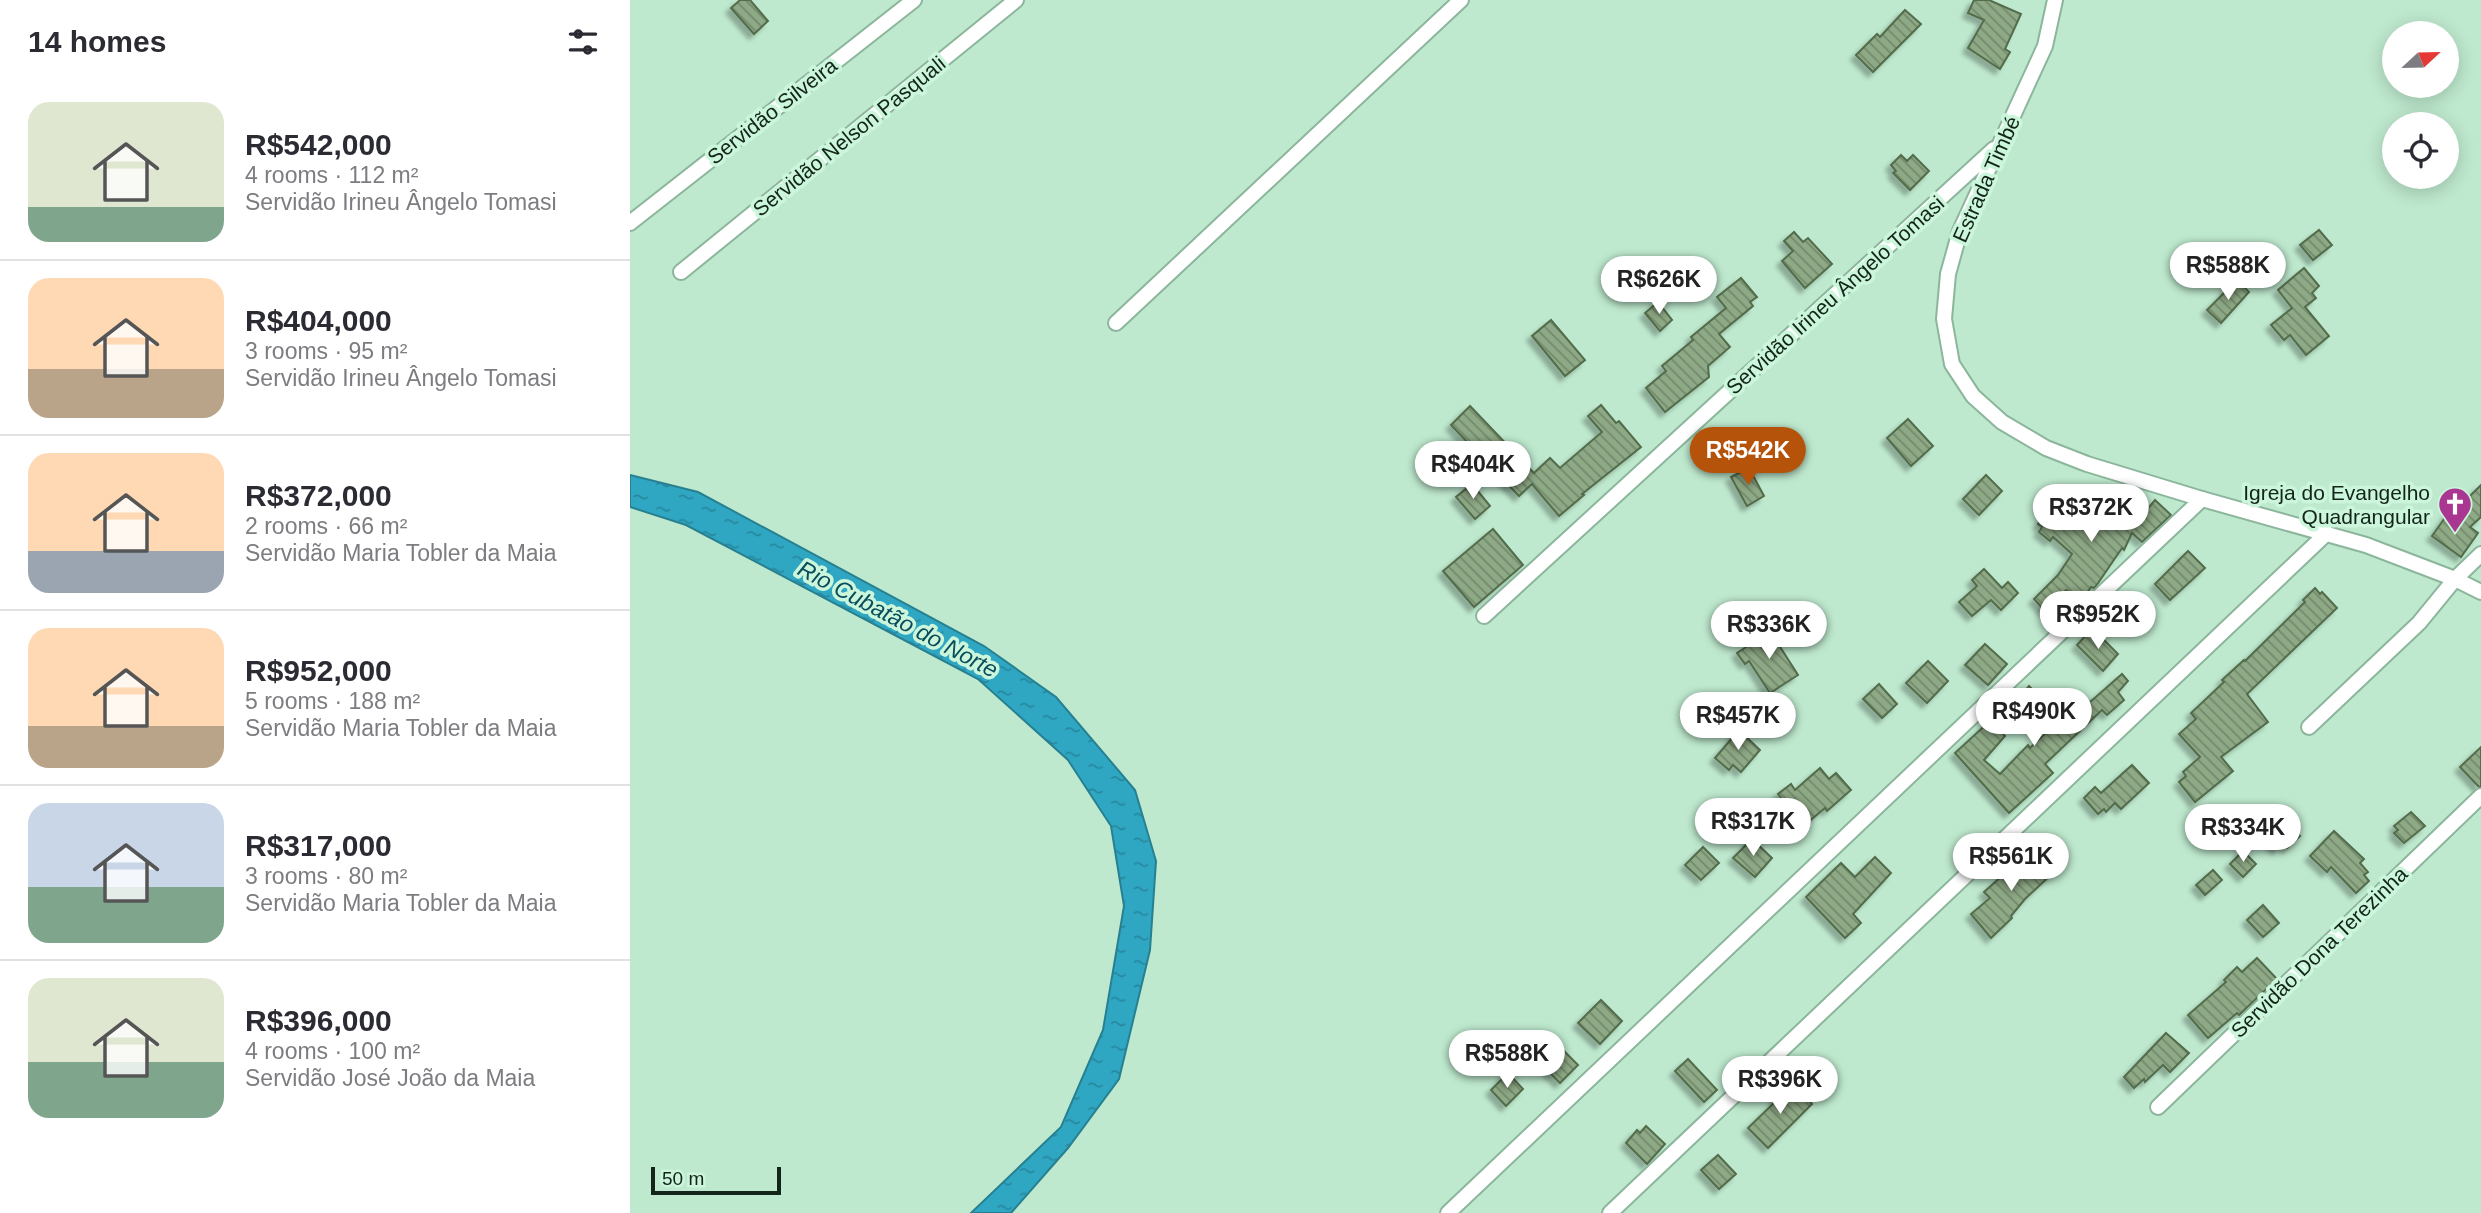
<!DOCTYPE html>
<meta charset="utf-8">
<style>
:root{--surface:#fff;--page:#f2f2f3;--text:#2b2b33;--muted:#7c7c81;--line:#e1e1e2;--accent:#b45309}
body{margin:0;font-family:Arial,sans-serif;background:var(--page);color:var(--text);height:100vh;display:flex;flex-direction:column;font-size:26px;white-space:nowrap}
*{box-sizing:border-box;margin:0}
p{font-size:23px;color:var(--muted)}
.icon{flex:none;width:38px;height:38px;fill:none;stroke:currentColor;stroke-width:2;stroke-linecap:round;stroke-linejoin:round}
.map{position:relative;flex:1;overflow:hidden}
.drawer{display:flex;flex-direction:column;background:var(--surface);width:630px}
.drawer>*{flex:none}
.needle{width:46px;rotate:68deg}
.fabs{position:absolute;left:1752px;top:21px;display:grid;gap:14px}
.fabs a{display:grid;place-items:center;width:77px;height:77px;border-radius:50%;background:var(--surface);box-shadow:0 4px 18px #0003;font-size:35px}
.scale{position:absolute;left:21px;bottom:18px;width:130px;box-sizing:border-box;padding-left:7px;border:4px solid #13241a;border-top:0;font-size:19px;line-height:24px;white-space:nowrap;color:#13241a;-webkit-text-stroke:5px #cbf6db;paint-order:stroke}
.price{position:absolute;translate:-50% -60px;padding:0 16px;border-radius:24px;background:#fff;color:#222;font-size:23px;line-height:46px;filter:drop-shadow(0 2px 4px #0008)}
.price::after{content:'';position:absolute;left:50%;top:42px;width:21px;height:16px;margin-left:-10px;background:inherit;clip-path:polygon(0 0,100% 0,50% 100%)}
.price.current{background:var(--accent);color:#fff}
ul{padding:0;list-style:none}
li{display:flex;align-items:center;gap:21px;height:175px;padding:0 28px}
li+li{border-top:2px solid var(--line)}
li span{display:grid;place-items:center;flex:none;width:196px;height:140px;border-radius:21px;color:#555}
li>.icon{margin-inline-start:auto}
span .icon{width:84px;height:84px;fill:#fffc;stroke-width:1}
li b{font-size:30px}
h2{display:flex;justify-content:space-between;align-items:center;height:84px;padding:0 28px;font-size:30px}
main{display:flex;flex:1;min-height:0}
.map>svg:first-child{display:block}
.water{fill:url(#water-ripples);stroke:#278090;stroke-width:2}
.building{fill:url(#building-back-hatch);stroke:#536c4b;stroke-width:2;filter:url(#shadow)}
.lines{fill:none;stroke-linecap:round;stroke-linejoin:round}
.minor-casing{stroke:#8cb69c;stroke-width:18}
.minor{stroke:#fff;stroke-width:14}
.labels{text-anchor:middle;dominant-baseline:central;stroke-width:7;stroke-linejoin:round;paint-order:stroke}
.street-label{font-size:21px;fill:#13241a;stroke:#cbf6db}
.poi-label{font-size:21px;fill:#13241a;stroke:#cbf6db;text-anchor:end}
.water-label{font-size:23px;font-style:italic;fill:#094d5d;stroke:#cbf6db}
</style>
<main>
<section class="drawer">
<h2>14 homes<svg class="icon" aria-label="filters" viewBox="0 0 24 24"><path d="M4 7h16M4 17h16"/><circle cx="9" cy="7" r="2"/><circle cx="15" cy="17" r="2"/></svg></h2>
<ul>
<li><span style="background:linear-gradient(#dfe7d0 75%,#7fa58c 0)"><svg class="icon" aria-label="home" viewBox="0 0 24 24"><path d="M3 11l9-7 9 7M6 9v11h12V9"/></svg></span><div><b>R$542,000</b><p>4 rooms · 112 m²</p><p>Servidão Irineu Ângelo Tomasi</p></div></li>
<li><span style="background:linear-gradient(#ffd9b3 65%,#b9a48a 0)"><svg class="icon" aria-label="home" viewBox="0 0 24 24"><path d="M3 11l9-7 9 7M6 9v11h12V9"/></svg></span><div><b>R$404,000</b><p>3 rooms · 95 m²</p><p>Servidão Irineu Ângelo Tomasi</p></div></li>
<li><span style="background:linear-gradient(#ffd9b3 70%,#9aa5b1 0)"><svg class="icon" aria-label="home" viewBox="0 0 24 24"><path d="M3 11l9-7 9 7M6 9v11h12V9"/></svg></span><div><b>R$372,000</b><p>2 rooms · 66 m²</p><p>Servidão Maria Tobler da Maia</p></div></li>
<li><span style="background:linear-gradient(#ffd9b3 70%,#b9a48a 0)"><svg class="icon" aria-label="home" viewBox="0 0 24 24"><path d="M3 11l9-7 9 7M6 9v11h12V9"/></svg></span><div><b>R$952,000</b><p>5 rooms · 188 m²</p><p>Servidão Maria Tobler da Maia</p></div></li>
<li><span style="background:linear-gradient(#c9d6e8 60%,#7fa58c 0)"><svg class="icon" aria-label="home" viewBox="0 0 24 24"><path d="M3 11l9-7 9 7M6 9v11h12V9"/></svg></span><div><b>R$317,000</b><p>3 rooms · 80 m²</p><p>Servidão Maria Tobler da Maia</p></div></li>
<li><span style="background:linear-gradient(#dfe7d0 60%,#7fa58c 0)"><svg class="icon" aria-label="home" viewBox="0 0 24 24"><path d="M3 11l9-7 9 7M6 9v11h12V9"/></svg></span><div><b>R$396,000</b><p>4 rooms · 100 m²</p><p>Servidão José João da Maia</p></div></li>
</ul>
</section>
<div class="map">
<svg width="1851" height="1213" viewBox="0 0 1851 1213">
<defs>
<pattern id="water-ripples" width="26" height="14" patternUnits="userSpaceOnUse" patternTransform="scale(1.75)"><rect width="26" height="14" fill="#2fa7c3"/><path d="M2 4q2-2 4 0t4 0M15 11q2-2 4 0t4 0" fill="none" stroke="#27889e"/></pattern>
<pattern id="building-back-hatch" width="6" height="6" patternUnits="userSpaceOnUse" patternTransform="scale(1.75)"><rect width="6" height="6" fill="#8ea985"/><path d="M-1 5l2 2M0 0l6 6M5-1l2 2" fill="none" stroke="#73896c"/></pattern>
<filter id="shadow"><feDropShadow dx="-5" dy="5" stdDeviation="2" flood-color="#0004"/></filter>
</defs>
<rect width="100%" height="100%" fill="#bee9ce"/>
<!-- water -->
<polygon class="water" points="0,475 68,492 354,646 426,697 505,790 526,861 520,950 489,1079 438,1148 381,1213 341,1213 431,1127 473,1030 494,906 481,826 438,760 348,679 56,525 0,507"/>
<!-- building -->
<g class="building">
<polygon points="110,0 120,0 138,21 124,34 101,8"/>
<polygon points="1344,0 1359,0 1391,14 1375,49 1380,52 1370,69 1338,48 1354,20 1338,13"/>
<polygon points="1275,10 1291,24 1243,72 1226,55 1247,34 1250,37"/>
<polygon points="1271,155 1277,161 1283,155 1299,171 1280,190 1263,173 1266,171 1261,165"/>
<polygon points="1689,230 1702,245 1683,260 1670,245"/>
<polygon points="1164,232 1173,242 1178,238 1202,264 1175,288 1152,261 1163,251 1154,241"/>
<polygon points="1674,268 1689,286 1682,293 1686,298 1675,307 1699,336 1676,355 1660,335 1654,340 1641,325 1662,308 1648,290"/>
<polygon points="1111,278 1127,297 1120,302 1123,306 1089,334 1100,347 1078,366 1079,377 1035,412 1016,388 1036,371 1032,366 1063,340 1061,337 1096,308 1087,297"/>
<polygon points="1607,280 1619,292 1591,323 1577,310"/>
<polygon points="1028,302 1042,320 1030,331 1015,313"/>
<polygon points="921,320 955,360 935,376 902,336"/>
<polygon points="971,405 986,423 989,421 1011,447 952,494 954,495 929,516 902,484 889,496 821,425 840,406 904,473 920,458 930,468 972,432 958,416"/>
<polygon points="1278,419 1303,446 1281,466 1257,438"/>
<polygon points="1119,468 1134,496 1117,506 1101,477"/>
<polygon points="1356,475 1372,491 1349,515 1333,499"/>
<polygon points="842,484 860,506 845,519 826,497"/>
<polygon points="1851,485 1851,517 1840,527 1848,533 1831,557 1802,536 1819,512 1822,514"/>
<polygon points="1433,495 1471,528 1483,505 1510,518 1525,500 1541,515 1512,542 1502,533 1494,550 1492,548 1466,586 1464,588 1461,587 1455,596 1453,594 1451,598 1436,590 1415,611 1404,599 1428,575 1442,554 1423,537 1420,541 1409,532 1412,527 1408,524"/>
<polygon points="863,529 893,565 844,607 813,571"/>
<polygon points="1558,551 1575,568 1540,600 1525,584"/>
<polygon points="1354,569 1372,588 1378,582 1388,593 1371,610 1361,600 1342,616 1329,602 1347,586 1342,580"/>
<polygon points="1685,588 1690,594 1692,592 1707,608 1617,694 1638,722 1591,757 1603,771 1565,802 1549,782 1556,776 1553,772 1570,757 1549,734 1566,719 1561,713 1594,682 1592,680 1614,660 1615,661 1675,602 1673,600"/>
<polygon points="1144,629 1151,639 1147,642 1168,675 1140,693 1119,661 1115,664 1107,653"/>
<polygon points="1458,633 1467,641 1471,637 1488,654 1473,671 1447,645"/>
<polygon points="1355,644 1377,664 1358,685 1335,665"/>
<polygon points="1298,661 1318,681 1297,703 1276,683"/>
<polygon points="1492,674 1498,681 1488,692 1494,700 1477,715 1472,710 1415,764 1423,773 1379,813 1325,753 1361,720 1375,736 1354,760 1370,774 1398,745 1400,748 1433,717 1429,713 1449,693 1459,703"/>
<polygon points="1249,684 1267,704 1252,718 1233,699"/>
<polygon points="1399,686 1407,694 1407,699 1394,715 1383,706"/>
<polygon points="1109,730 1130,750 1111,772 1103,765 1099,770 1085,758"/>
<polygon points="1851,747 1851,787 1849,787 1830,767"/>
<polygon points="1502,765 1519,783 1491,809 1485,803 1476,812 1474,809 1468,814 1454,798 1465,787 1471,793"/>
<polygon points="1190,768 1199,779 1206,773 1221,790 1197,811 1195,808 1170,829 1149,806 1154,802 1148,794 1161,784 1165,790"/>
<polygon points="1781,812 1795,826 1774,843 1764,833 1768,830 1764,826"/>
<polygon points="1649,814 1670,836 1657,848 1653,843 1647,849 1635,837 1641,832 1636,826"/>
<polygon points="1704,831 1734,859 1730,863 1738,872 1734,875 1739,881 1726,893 1701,867 1697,872 1680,856"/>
<polygon points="1122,839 1142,858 1125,877 1103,858"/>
<polygon points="1073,847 1089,863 1071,880 1055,865"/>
<polygon points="1402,848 1424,872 1395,899 1381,916 1382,918 1361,938 1341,914 1360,898 1354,892 1373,875 1375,877 1395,859 1392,857"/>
<polygon points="1613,851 1626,864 1613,877 1600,864"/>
<polygon points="1245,857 1261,873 1223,914 1231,923 1215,938 1176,897 1211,863 1225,877"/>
<polygon points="1583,870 1592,880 1575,895 1566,885"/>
<polygon points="1633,905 1649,923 1633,937 1617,920"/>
<polygon points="1627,958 1647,979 1609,1015 1607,1013 1578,1038 1558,1015 1596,982 1594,980 1607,967 1612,972"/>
<polygon points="971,1000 992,1021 970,1044 948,1023"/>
<polygon points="1536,1033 1559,1053 1540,1072 1533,1065 1515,1082 1514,1079 1504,1088 1494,1077"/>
<polygon points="926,1043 948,1065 930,1083 909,1062"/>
<polygon points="1058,1059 1087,1090 1074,1102 1045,1071"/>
<polygon points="878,1073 893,1089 876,1106 861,1090"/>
<polygon points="1161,1083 1182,1104 1138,1148 1118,1128 1147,1100 1145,1098"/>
<polygon points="1016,1126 1035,1144 1017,1164 996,1143 1007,1130 1010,1133"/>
<polygon points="1088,1155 1106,1174 1089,1189 1071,1170"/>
</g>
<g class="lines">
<!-- minor casing -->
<g class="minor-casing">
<g id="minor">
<polyline points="1425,0 1415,46 1330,231 1318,274 1314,319 1322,364 1343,396 1372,422 1416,448 1457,464 1572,499 1736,545 1825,579 1851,592"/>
<polyline points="0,223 284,0"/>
<polyline points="51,272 386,0"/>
<polyline points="486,323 831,0"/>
<polyline points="854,616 1364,149"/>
<polyline points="1679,727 1789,623 1825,579 1851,554"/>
<polyline points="1528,1107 1851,796"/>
<polyline points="818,1213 1572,499"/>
<polyline points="980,1213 1697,533"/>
</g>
</g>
<!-- minor -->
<use href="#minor" class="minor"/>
</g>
<!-- icons -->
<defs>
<g id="church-pin" transform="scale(1.75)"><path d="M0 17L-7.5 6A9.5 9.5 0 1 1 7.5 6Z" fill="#a93690" stroke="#cbf6db"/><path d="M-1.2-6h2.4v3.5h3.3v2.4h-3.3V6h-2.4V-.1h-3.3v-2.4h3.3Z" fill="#fff"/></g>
</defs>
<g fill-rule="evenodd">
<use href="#church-pin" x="1825" y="504"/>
</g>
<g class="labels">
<!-- street labels -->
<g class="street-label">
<text transform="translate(142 111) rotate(-38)">Servidão Silveira</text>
<text transform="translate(219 136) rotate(-39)">Servidão Nelson Pasquali</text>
<text transform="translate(1356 179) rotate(-66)">Estrada Timbé</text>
<text transform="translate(1205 295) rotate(-42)">Servidão Irineu Ângelo Tomasi</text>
<text transform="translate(1689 952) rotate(-44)">Servidão Dona Terezinha</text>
</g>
<!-- poi labels -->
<g class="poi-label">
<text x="1800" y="492">Igreja do Evangelho<tspan x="1800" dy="24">Quadrangular</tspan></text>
</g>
<!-- water labels -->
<g class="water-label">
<text transform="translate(268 619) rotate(28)">Rio Cubatão do Norte</text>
</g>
</g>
</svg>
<div class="fabs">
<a><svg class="needle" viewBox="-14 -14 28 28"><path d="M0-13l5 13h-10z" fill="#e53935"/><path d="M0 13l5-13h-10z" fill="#7c7c81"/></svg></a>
<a><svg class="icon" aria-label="locate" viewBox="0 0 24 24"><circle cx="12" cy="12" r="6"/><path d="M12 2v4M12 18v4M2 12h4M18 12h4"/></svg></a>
</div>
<div class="scale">50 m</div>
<b class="price" style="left:1598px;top:302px">R$588K</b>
<b class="price" style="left:1029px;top:316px">R$626K</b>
<b class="price current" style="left:1118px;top:487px">R$542K</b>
<b class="price" style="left:843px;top:501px">R$404K</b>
<b class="price" style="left:1461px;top:544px">R$372K</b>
<b class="price" style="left:1468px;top:651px">R$952K</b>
<b class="price" style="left:1139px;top:661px">R$336K</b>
<b class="price" style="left:1404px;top:748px">R$490K</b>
<b class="price" style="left:1108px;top:752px">R$457K</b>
<b class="price" style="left:1123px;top:858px">R$317K</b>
<b class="price" style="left:1613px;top:864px">R$334K</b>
<b class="price" style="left:1381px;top:893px">R$561K</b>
<b class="price" style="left:877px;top:1090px">R$588K</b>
<b class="price" style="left:1150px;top:1116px">R$396K</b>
</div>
</main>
